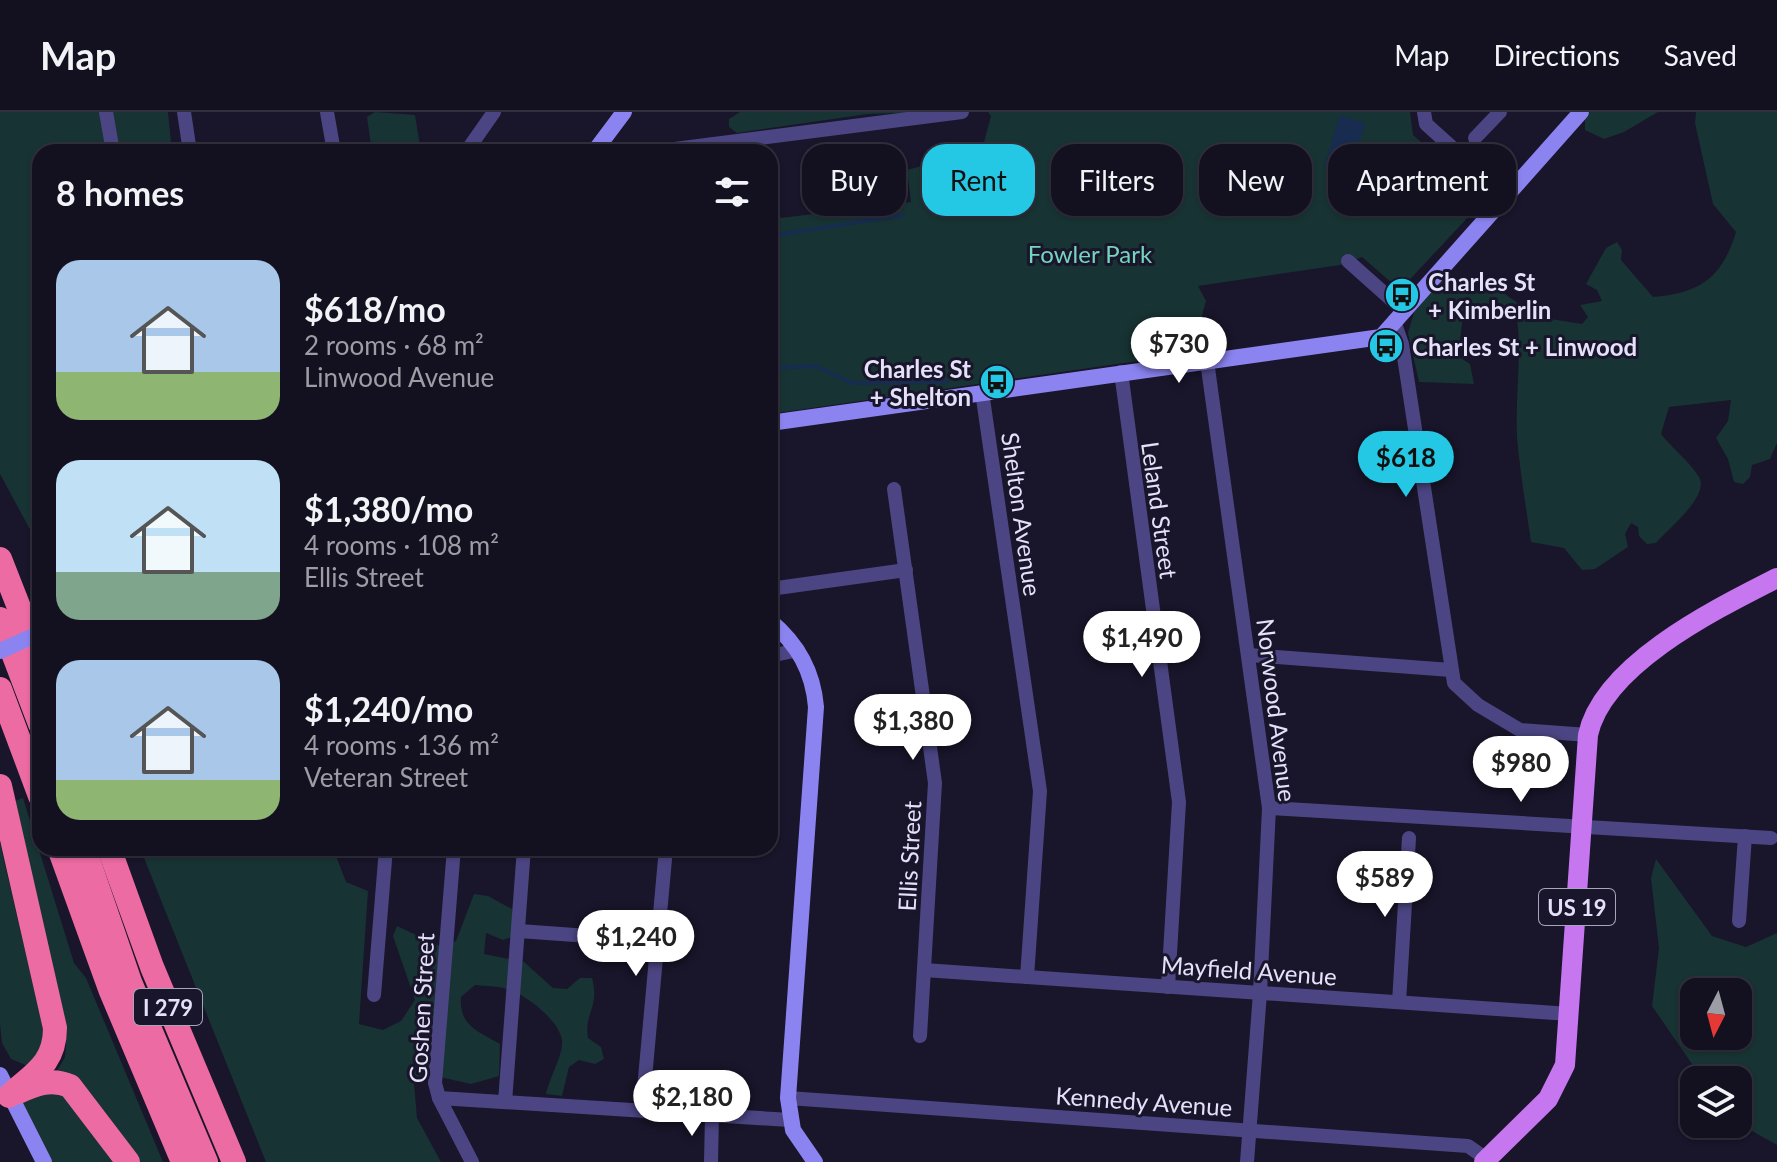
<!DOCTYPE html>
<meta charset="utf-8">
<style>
:root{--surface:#131020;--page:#201e2d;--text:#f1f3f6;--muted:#9d9da5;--line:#32303e;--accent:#25c8e4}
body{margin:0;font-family:Lato,sans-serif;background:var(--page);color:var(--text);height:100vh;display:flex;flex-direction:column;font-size:30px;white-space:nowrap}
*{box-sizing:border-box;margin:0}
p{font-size:26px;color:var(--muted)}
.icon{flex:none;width:44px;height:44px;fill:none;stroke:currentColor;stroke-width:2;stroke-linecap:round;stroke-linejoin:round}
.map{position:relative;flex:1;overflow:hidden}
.panel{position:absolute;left:32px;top:32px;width:746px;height:712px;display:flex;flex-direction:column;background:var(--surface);border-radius:24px;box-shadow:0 2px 6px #0004,0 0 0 2px var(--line)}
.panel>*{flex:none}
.banner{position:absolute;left:802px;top:32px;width:760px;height:72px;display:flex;gap:16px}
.needle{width:52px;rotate:186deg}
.tools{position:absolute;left:1680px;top:866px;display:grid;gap:16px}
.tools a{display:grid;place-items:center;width:72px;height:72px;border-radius:16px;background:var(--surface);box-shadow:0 2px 6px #0004,0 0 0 2px var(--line);font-size:40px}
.price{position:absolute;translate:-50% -68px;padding:0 18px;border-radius:28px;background:#fff;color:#222;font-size:26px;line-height:52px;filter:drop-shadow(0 2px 4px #0008)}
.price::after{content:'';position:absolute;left:50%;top:48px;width:24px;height:18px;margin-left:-12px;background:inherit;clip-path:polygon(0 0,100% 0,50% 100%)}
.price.selected{background:var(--accent);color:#111}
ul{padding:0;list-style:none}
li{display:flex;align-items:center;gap:24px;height:200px;padding:0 24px}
li span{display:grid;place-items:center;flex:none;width:224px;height:160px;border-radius:24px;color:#555}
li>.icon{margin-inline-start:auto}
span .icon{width:96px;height:96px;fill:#fffc;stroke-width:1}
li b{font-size:34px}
h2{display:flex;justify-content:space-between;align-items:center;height:96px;padding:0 24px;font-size:34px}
.pill{padding:0 28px;border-radius:24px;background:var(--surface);box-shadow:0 2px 6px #0004,0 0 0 2px var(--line);font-size:28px;line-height:72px}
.pill.selected{background:var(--accent);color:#111}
header{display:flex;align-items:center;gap:48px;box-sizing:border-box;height:112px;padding:0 40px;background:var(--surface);border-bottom:2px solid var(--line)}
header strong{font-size:38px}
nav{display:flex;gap:44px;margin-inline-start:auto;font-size:28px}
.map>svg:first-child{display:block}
.green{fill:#183333;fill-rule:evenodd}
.water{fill:#182c4f}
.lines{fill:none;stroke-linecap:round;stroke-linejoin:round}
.stream{stroke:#182c4f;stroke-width:4}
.street{stroke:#4b4683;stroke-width:14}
.secondary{stroke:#8b84f0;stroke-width:16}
.primary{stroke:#c676ee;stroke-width:20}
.highway{stroke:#ec6ba3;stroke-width:24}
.secondary-bridge{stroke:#8b84f0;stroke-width:16}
.labels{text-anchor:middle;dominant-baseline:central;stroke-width:6;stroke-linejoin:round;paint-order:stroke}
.shield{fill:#19152a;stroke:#a8a4bc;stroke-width:2}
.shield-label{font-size:22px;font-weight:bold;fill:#e5e1fb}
.park-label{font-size:24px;fill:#75d4c0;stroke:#19152a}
.poi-label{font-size:24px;font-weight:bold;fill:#e5e1fb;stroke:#19152a;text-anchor:start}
.street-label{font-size:24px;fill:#e5e1fb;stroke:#19152a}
</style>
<header>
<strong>Map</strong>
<nav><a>Map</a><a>Directions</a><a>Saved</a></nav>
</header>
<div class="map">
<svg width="1777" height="1050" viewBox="0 0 1777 1050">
<rect width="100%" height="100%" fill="#19152a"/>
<!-- green -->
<g class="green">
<polygon points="0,0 168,0 172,40 40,40 40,436 0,362"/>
<polygon points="375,0 415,3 421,40 372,40 367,5"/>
<polygon points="740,0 936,0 868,2 737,21 729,15 729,7"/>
<polygon points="988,0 1410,0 1413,23 1486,86 1400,178 1362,145 1340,153 1198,174 1206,189 1202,203 1208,239 770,302 770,87 781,106 911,90 907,58 943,48 953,55 979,49 991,4"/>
<polygon points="1590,0 1658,0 1624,20 1604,27 1585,18 1585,5"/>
<path d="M1696,0h81v331l-7,16 -18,6 -2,12 -7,7 -9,-2 -6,-23 -12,-21 12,-17 3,-21 -62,7 -8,27c11,14 29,28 38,43 11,19 -30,51 -43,66l-9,1 -8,-8 -1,-9 -7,-4 -6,11 3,13 -33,22 -13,1 -18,-22 -33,-6c-5,-35 -11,-70 -14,-105 -2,-40 5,-79 0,-118l-54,-3 -5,40 12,8 4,20 -55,-2 -11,-49 7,-24 25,-28 43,-7 5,17 14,1 36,25 44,7 6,-7 -8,-12 22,-4 -5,-11 -11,-6 20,-36 11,-6 5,8 -1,10 32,37c47,-4 69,-19 83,-65l-23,-28 -18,-81z"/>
<polygon points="23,686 74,851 86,866 163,1050 138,1050 57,959 65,945 66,932 12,690"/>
<polygon points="0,731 44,921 46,938 28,954 11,947 2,931 0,912"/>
<path d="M140,736h193l13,34 22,9 -9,133 24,6 18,-9 14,-21 -22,-64 4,-10 45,21 14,-6 18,-47 14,2 24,13 3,19 -4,9 -8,3 -17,-7 -2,21 40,8 29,26 14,1 13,-11h12c8,30 -8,34 -4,60l13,9 3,12 -9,5 -16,-4 -10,7 -7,29 -16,-2c3,-15 18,-41 16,-54 -3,-20 -37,-46 -55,-51 -9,-3 -22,-3 -32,-4l-14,12c-2,29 17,34 39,47l-1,32 -28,8 -40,-9 -17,8 3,35 24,44h-175z"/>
<path d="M1656,747l56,77 34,11 31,-14v212l-39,-22v-43h-35l-51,-74 7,-58 -8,-70zM1694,880h44v44h-44z"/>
<polygon points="60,970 128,1050 44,1050 9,984"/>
</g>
<!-- water -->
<polygon class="water" points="1340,3 1365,11 1355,46 1372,52 1367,68 1324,55"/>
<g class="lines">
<!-- stream -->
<g class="stream">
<polyline points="770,124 903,103"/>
<polyline points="770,256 815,254 852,271 947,270"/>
</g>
<!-- street -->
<g class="street">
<polyline points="106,0 113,40"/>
<polyline points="184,0 190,40"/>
<polyline points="327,0 334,40"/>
<polyline points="1424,0 1426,12 1506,84"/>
<polyline points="1475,26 1500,0"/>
<polyline points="466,40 494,0"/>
<polyline points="651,40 962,0"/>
<polyline points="1348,149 1403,198"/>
<polyline points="1394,209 1402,232 1454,571 1478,593 1520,618 1588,623"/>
<polyline points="1207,249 1269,696 1260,881 1247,1050"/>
<polyline points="1121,260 1179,690 1168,875"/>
<polyline points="982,280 1040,679 1027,865"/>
<polyline points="894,377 935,671 920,924"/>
<polyline points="770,477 906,458"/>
<polyline points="1249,543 1451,558"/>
<polyline points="770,544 798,538"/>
<polyline points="1269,696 1771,726"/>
<polyline points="454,736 435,971 439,986 472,1050"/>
<polyline points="1739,809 1745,724"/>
<polyline points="519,819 658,829"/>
<polyline points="924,858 1570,902"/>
<polyline points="374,883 386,736"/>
<polyline points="1399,890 1409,726"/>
<polyline points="439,986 790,1008"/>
<polyline points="788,986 1468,1034 1491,1050"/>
<polyline points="505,990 524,736"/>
<polyline points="642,999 666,736"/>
<polyline points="711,1050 712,1003"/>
</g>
<!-- secondary -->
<g class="secondary">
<polyline points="594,40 624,0"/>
<polyline points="770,311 1381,225 1581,0"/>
<path d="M770,509c28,23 43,50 46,86l-28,391 5,32 22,32"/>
<polyline points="0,963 44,1050"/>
</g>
<!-- primary -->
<path class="primary" d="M1484,1050l64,-63 17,-34 23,-330c15,-71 130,-127 189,-157"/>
<!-- highway -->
<g class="highway">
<polyline points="0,447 40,549"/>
<polyline points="0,507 40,612"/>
<polyline points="0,577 40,684"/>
<path d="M0,674l55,242c0,36 -22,46 -46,68"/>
<polyline points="59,736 110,877 183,1050"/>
<polyline points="84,736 130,870 206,1050"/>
<polyline points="109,736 152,855 234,1050"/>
<path d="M18,980c18,-8 33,-14 52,-6l58,76"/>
</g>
<!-- secondary-bridge -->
<polyline class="secondary-bridge" points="0,539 40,521"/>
</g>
<!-- icons -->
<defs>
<g id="bus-disc" transform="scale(1.8)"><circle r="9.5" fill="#25c8e4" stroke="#19152a"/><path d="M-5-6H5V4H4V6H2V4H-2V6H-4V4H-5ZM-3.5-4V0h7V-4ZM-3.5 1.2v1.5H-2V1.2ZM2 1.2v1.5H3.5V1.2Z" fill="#111"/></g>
</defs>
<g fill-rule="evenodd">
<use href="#bus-disc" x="1402" y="183"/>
<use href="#bus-disc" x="1386" y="234"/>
<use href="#bus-disc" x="997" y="270"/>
</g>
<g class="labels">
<!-- shield labels -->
<g class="shield">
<rect x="1539" y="777" width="76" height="36" rx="6"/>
<rect x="134" y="877" width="68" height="36" rx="6"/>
</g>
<g class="shield-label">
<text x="1577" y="795">US 19</text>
<text x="168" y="895">I 279</text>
</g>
<!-- park labels -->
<g class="park-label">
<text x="1090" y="141">Fowler Park</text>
</g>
<!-- poi labels -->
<g class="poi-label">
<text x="1428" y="169">Charles St<tspan x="1428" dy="28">+ Kimberlin</tspan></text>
<text x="1412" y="234">Charles St + Linwood</text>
<text x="971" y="256" text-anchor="end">Charles St<tspan x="971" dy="28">+ Shelton</tspan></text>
</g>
<!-- street labels -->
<g class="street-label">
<text transform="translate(1160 398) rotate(82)">Leland Street</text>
<text transform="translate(1022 402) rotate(82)">Shelton Avenue</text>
<text transform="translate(1277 598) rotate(83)">Norwood Avenue</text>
<text transform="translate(909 744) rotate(-87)">Ellis Street</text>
<text transform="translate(1249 858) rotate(4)">Mayfield Avenue</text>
<text transform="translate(421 896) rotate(-87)">Goshen Street</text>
<text transform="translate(1144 989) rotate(4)">Kennedy Avenue</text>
</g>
</g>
</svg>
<div class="tools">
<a><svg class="needle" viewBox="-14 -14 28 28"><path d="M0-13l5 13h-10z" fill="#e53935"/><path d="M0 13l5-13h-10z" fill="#9d9da5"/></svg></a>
<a><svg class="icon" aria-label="layers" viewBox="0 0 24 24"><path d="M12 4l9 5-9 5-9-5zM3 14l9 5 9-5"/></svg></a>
</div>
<b class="price" style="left:1179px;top:273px">$730</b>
<b class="price selected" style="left:1406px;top:387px">$618</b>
<b class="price" style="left:1142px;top:567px">$1,490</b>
<b class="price" style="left:913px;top:650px">$1,380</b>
<b class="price" style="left:1521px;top:692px">$980</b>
<b class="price" style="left:1385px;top:807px">$589</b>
<b class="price" style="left:636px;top:866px">$1,240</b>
<b class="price" style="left:692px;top:1026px">$2,180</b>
<div class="banner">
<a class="pill">Buy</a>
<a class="pill selected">Rent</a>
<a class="pill">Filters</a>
<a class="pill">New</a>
<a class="pill">Apartment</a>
</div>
<section class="panel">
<h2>8 homes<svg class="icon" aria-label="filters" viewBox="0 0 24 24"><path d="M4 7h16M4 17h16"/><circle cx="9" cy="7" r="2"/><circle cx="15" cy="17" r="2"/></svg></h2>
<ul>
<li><span style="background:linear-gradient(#a9c7e8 70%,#8fb573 0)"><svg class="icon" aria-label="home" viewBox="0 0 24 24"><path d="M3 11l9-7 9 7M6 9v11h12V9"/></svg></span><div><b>$618/mo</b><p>2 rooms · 68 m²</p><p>Linwood Avenue</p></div></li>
<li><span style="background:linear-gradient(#bfe0f5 70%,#7fa58c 0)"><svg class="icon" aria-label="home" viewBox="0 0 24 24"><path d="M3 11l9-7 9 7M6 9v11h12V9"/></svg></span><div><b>$1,380/mo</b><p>4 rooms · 108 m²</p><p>Ellis Street</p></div></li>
<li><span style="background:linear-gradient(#a9c7e8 75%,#8fb573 0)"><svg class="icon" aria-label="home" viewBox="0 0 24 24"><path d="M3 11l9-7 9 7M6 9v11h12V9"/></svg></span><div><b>$1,240/mo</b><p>4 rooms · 136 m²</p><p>Veteran Street</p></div></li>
</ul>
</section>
</div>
